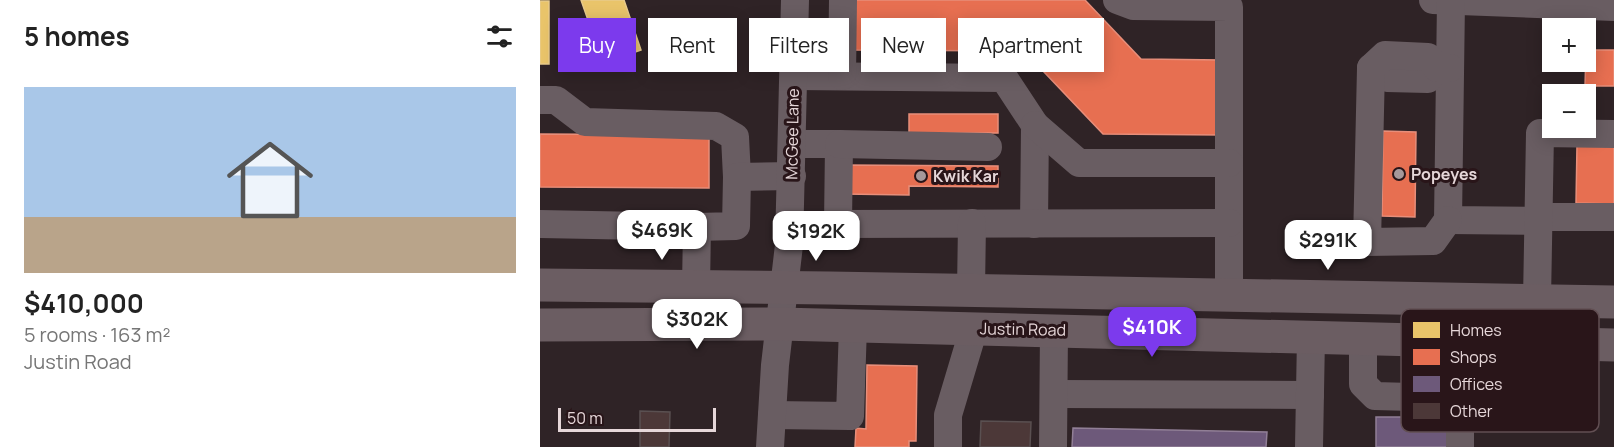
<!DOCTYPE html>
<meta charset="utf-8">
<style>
:root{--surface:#fff;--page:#f2f2f2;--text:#222;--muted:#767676;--accent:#7c3aed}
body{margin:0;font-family:Manrope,sans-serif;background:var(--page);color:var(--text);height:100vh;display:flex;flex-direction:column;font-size:22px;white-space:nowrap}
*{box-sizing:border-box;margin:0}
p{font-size:20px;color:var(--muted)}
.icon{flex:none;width:33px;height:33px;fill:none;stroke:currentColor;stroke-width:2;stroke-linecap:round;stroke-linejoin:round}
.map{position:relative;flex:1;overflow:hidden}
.drawer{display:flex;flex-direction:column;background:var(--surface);width:540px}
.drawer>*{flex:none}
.top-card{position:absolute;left:18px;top:18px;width:570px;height:54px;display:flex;gap:12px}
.buttons{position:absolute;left:1002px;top:18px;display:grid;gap:12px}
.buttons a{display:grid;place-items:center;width:54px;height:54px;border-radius:0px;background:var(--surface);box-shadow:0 3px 15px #0003;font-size:30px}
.scale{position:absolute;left:18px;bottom:15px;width:158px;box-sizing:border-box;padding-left:6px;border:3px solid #e6d7d9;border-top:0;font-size:16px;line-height:21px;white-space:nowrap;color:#e6d7d9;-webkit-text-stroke:4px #291519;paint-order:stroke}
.price{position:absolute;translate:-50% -51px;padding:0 14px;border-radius:12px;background:#fff;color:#222;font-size:20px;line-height:39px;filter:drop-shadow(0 2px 3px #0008)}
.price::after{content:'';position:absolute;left:50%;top:36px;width:18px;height:14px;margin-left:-9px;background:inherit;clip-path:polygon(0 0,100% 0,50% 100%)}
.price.active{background:var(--accent);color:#fff}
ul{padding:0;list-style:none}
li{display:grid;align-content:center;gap:12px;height:318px;padding:0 24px}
li span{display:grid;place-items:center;height:186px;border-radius:0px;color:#555}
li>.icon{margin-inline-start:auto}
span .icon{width:108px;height:108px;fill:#fffc;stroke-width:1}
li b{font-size:26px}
h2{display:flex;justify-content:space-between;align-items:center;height:72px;padding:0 24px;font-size:26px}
.pill{padding:0 21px;border-radius:0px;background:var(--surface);box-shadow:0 3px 15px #0003;font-size:21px;line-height:54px}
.pill.active{background:var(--accent);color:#fff}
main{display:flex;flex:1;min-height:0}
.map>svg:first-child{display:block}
.homes{fill:#e9c46a;stroke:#e8ca8b;stroke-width:1.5}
.shops{fill:#e76f51;stroke:#e78e7a;stroke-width:1.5}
.offices{fill:#6d597a;stroke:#917f96;stroke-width:1.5}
.building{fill:#4c3838;stroke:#5a5051;stroke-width:1.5}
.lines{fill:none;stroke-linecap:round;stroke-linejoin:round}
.minor{stroke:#695d62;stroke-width:28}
.major{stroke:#6b5d62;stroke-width:33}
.poi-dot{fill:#a6989a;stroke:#291519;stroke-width:2}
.labels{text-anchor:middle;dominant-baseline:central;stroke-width:6;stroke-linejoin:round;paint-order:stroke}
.street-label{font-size:16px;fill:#e6d7d9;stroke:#291519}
.poi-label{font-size:16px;font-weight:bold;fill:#e6d7d9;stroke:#291519;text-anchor:start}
.key{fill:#291519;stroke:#624f53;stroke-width:1.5}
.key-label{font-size:16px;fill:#e6d7d9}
</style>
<main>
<section class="drawer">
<h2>5 homes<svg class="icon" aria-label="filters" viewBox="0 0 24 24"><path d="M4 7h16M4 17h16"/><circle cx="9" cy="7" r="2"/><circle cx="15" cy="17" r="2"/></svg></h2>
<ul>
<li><span style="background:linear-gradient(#a9c7e8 70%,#b9a48a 0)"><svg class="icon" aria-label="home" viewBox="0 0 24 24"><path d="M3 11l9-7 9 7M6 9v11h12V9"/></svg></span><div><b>$410,000</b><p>5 rooms · 163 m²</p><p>Justin Road</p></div></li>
</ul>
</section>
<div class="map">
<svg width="1074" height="447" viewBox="0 0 1074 447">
<rect width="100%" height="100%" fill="#2f2326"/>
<!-- homes -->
<g class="homes">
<polygon points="41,0 84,0 101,50 63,63"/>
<rect x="0" y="1" width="9" height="63"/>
</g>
<!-- shops -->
<g class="shops">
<polygon points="311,0 545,0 601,59 682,60 681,135 563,134 484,51 310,50"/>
<polygon points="1046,50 1074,50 1074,86 1045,86"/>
<rect x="369" y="114" width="89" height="19"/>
<polygon points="843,131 876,132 875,217 842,216"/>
<polygon points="0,134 169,135 169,188 0,187"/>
<polygon points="1037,145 1074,146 1074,204 1036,203"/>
<polygon points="304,165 458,166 458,187 369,186 369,195 304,194"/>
<polygon points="327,365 377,366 376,441 369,441 369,447 315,447 316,428 326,429"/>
</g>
<!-- offices -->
<g class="offices">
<rect x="836" y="417" width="73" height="30"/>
<polygon points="533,428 727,432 726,447 532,447"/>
</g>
<!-- building -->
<g class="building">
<polygon points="100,411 130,412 129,447 100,447"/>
<polygon points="441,421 491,422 490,447 440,447"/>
</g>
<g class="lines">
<!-- minor -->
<g class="minor">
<polyline points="577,0 593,6 689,7 689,295"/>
<polyline points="893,0 1074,7"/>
<polyline points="911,1 908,220 999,221"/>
<polyline points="831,68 847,78 888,79 897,68"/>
<polyline points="254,76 464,78 495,125 494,224"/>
<polyline points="302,76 303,0"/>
<polyline points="0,100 16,100 45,122 176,126 195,137 197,177"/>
<polyline points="495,125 539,163 689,163"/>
<polyline points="252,144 299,144 298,224 689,223"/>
<polyline points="299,144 448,147"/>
<polyline points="999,217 1074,217"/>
<polyline points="908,220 893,241 827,242 831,68 845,55 888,57 897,68 910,68"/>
<polyline points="0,224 157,227 156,287"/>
<polyline points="157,227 196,226 197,177 252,176"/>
<polyline points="431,290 432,223"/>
<polyline points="997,300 1000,133 1074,134"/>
<polyline points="823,339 823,384 835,396 907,398 920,408 920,447"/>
<polyline points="514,394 770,395"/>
<polyline points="232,415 310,416 313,326"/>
<polyline points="230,447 235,365 249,245 255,0"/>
<polyline points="408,447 408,415 434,328"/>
<polyline points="513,447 514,330"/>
<polyline points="769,447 771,337"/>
</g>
<!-- major -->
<g class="major">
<polyline points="0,285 290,288 1074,302"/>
<polyline points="0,325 240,324 1074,345"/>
</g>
</g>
<!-- markers -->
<g class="poi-dot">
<circle cx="859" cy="174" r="6"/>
<circle cx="381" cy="176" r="6"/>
</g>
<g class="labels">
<!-- street labels -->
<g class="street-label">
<text transform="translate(252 134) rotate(-89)">McGee Lane</text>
<text transform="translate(483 329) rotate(1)">Justin Road</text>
</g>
<!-- poi labels -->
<g class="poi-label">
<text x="871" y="174">Popeyes</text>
<text x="393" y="176">Kwik Kar</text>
</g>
</g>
<!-- legend -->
<rect x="861" y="309" width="198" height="123" rx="9" class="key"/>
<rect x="873" y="322" width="27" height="16" fill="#e9c46a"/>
<rect x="873" y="349" width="27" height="16" fill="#e76f51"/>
<rect x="873" y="376" width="27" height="16" fill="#6d597a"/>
<rect x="873" y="403" width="27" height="16" fill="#4c3838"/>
<g class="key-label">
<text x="910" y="336">Homes</text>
<text x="910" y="363">Shops</text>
<text x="910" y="390">Offices</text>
<text x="910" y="417">Other</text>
</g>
</svg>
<div class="buttons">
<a>+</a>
<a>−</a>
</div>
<div class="scale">50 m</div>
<b class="price" style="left:122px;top:261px">$469K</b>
<b class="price" style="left:276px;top:262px">$192K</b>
<b class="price" style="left:788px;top:271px">$291K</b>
<b class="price" style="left:157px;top:350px">$302K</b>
<b class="price active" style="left:612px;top:358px">$410K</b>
<div class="top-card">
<a class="pill active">Buy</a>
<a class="pill">Rent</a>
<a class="pill">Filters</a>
<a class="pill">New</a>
<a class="pill">Apartment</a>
</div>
</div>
</main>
